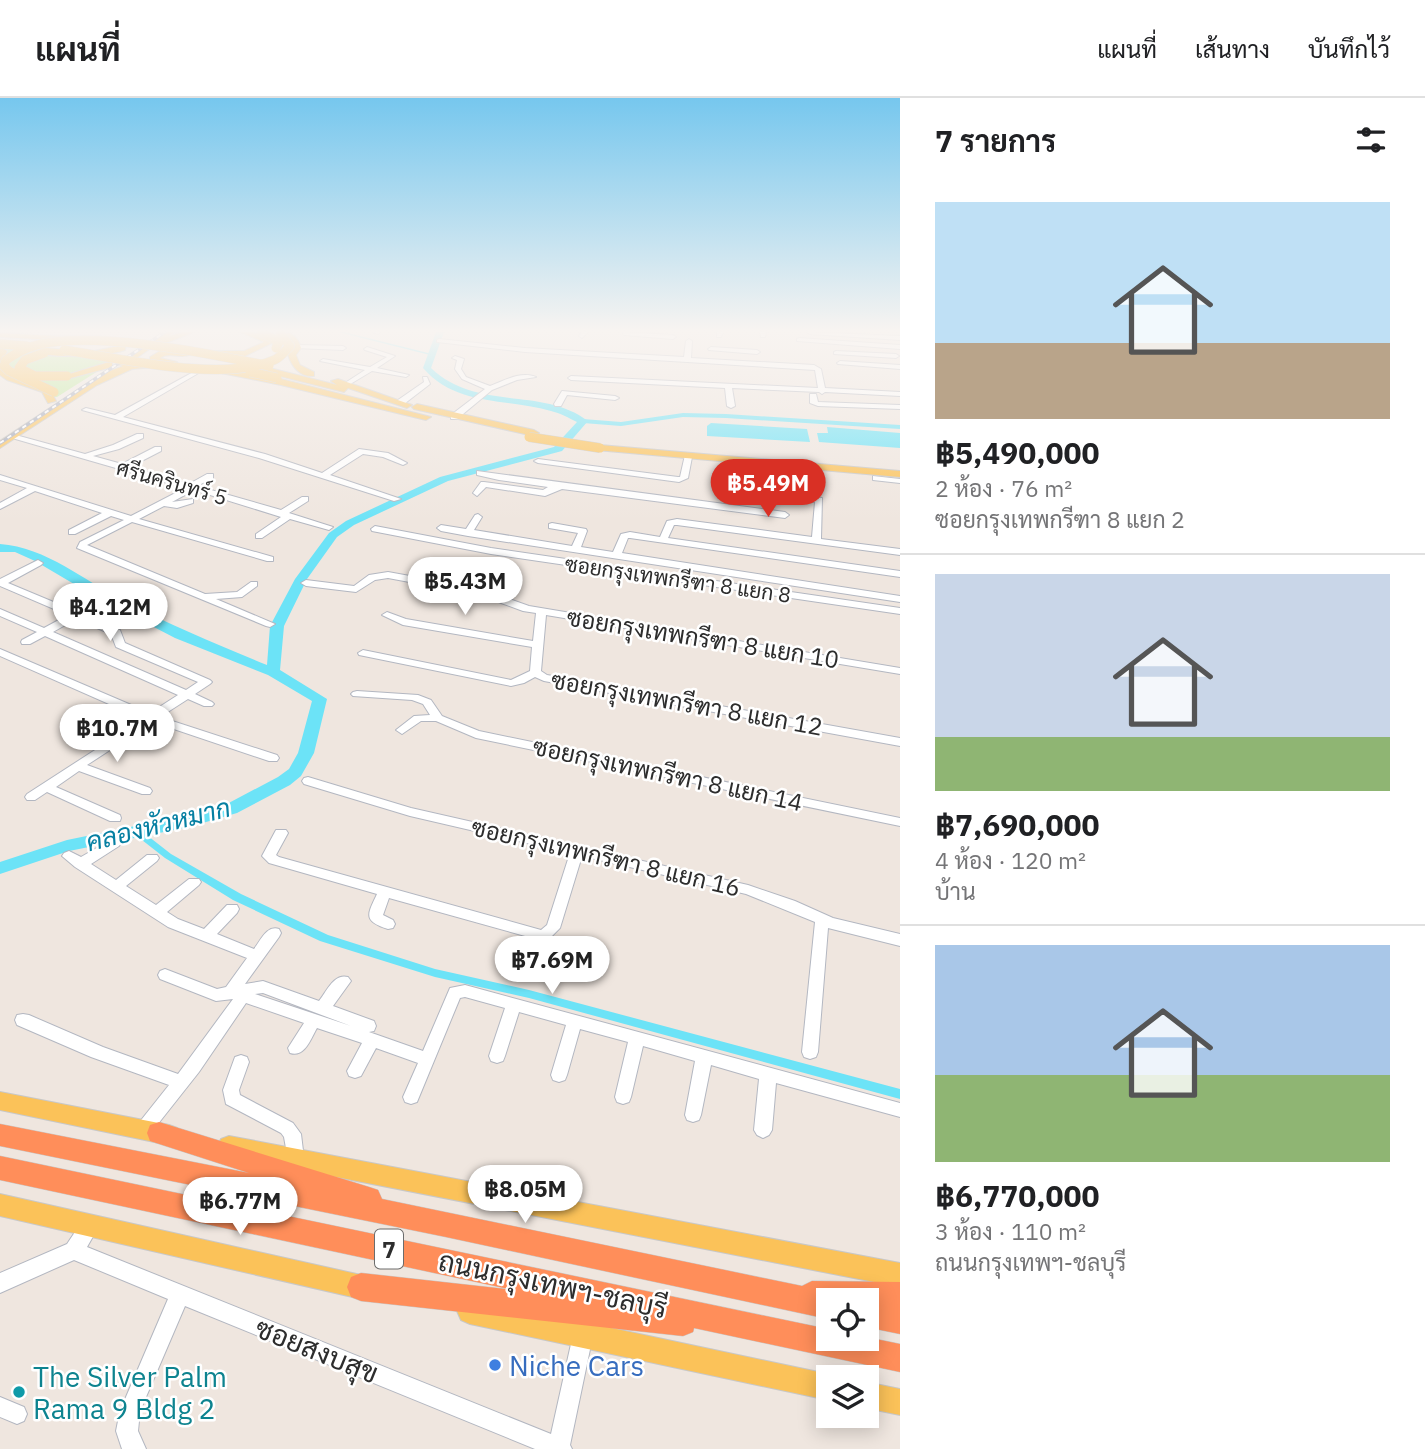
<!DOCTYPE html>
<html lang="th">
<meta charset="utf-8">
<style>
:root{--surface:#fff;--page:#f2f2f2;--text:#202124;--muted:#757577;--line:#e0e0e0;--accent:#d93025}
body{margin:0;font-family:"IBM Plex Sans",Sarabun,sans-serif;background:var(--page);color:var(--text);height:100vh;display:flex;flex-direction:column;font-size:26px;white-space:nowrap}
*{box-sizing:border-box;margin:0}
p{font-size:23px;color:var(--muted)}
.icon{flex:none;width:38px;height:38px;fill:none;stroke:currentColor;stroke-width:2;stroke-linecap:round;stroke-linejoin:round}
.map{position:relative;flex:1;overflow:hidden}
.panel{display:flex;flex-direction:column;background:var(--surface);width:525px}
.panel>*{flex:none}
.buttons{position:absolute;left:816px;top:1190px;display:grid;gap:14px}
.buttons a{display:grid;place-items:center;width:63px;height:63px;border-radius:0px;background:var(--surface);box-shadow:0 4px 18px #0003;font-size:35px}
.price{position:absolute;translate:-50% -60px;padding:0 16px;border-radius:24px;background:#fff;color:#222;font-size:23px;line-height:46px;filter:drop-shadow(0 2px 4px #0008)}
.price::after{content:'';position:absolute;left:50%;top:42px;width:21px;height:16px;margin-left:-10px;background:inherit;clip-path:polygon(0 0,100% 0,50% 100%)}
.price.on{background:var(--accent);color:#fff}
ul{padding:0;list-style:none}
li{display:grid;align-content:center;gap:14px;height:371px;padding:0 35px}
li+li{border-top:2px solid var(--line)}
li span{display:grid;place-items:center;height:217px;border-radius:0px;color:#555}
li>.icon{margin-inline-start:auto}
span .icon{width:126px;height:126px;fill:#fffc;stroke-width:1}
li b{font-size:30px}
h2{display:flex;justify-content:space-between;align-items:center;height:84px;padding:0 35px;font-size:30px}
header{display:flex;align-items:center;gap:42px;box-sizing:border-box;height:98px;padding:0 35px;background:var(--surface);border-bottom:2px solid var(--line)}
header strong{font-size:33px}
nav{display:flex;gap:38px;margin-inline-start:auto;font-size:24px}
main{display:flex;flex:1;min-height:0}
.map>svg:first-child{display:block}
.green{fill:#bde998}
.water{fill:#6ce3f7}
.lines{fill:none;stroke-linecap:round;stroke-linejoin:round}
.canal{fill:#6ce3f7;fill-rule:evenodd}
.river{fill:#6ce3f7;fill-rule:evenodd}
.minor-casing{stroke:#b3b7c1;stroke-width:2}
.major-casing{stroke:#c8c8c8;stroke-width:2}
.highway-casing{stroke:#c8c8c8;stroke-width:1}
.minor{fill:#fff;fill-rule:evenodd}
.major{fill:#fbc259;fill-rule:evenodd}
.highway{fill:#ff8e5a;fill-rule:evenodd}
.rail-casing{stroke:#a1a7b9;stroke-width:3.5}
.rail{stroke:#fff;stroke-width:2;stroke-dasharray:4.5;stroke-linecap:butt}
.major-bridge-casing{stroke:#c8c8c8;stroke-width:10;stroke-linecap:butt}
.major-bridge{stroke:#fbc259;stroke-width:9}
.shop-dot{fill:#3f7fe0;stroke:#fff;stroke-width:2.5}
.culture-dot{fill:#0f9aa8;stroke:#fff;stroke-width:2.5}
.labels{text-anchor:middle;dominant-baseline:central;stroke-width:5;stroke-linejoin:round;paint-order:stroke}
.far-street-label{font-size:21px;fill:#2d2d2d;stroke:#fff}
.shield{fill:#fff;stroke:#6c6c6c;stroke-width:2}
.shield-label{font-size:23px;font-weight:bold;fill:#2d2d2d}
.street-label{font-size:24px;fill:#2d2d2d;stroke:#fff}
.water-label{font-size:26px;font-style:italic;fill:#057fa2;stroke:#fff}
.near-street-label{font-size:28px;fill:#2d2d2d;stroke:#fff}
.near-shop-label{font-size:28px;fill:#366cbe;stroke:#fff;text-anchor:start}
.near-culture-label{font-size:28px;fill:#0d838f;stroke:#fff;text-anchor:start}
</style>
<header>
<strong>แผนที่</strong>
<nav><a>แผนที่</a><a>เส้นทาง</a><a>บันทึกไว้</a></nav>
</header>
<main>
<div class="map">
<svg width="900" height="1351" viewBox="0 0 900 1351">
<rect width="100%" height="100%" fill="#efe6df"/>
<!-- green -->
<polygon class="green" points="3,249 117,261 57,299 52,299 52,295 8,277 4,261 7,253"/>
<!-- water -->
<g class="water">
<polygon points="711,325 807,331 810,344 707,338 707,328"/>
<polygon points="827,329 900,335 900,350 819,344 817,335 828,335"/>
</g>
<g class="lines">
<!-- canal -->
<g class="canal">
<polygon points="338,234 344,234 432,256 430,257"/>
<polygon points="683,315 726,316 900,327 900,331 726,320 683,319 621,328 583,325 580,323 583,321 621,324"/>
<polygon points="136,730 139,731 171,756 241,796 328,837 435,871 529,892 900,991 900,1001 529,900 435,879 320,843 233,802 165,760 133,735 131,733 133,731"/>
</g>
<!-- river -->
<path class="river" d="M436,234h8l-13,36c46,44 111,18 157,53l-26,30 -114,30 -94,44 -17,12 -30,42 -23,47 -4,44 47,29 -13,54 -13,23 -11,9 -53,28 -48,14 -120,24 -69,23v-12l67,-22 122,-25 36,-10 53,-28 11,-8 9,-16 14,-52 -44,-26 -93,-37 -79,-41 -61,-36 -20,-9h-15v-8c46,3 85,37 125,58 46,23 93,43 142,63l3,-39 25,-47 34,-46 17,-12 94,-44 114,-30 23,-25c-8,-4 -17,-9 -26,-11 -45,-13 -94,-4 -128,-43z"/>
<!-- minor casing -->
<g class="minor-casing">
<g id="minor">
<polygon points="373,234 381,234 378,236"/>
<polygon points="582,234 588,234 582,240 579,238"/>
<polygon points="622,234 673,237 676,239 673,241 624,237"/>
<polygon points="717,234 723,234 721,239 717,239"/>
<polygon points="760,234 766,234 765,239 761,239"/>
<polygon points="807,234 900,238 900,242 810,236"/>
<polygon points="799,240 900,247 900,251 797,243 797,241"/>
<polygon points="439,241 525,250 684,259 686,243 689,241 692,243 691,260 814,267 821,271 825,290 900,294 900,298 825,294 822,296 819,294 732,290 735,308 731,310 727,308 725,290 571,282 568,280 571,278 818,290 815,272 525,254 437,244 437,242"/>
<polygon points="297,247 343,248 346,250 343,252 295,250 294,249"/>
<polygon points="367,249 395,258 377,270 409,277 406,279 372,273 347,288 344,286 345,285 365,272 320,263 323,261 370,269 387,259 365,252 364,251"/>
<polygon points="711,249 757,252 760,254 757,256 709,252 708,251"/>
<polygon points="836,253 896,256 899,258 896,260 834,256 834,254"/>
<path d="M455,258l9,3 -3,10 5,8 24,9c15,-6 31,-15 46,-9l-19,3 -25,10 -35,29h-6v-4l34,-26 -23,-10 -7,-10 2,-9 -5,-2z"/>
<polygon points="840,263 900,267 900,271 838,266 837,265"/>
<polygon points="197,272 202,273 123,319 265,356 322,375 359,351 388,355 407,365 403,367 383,359 363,356 330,377 401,401 394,403 259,360 82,312 86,310 115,317"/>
<polygon points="423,279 427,279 430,286 404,306 398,306 398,302 424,284"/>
<polygon points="562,293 615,298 619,300 615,302 567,297 561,308 555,308 554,306"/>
<polygon points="810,296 816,296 818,304 900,307 900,311 818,308 810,305"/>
<polygon points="12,336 85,356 113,347 137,336 143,336 143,340 119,351 93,358 122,366 155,349 161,349 161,353 130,369 189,386 207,376 213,376 213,380 197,388 281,412 302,399 308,399 308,403 289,415 333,429 329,432 290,421 262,440 256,440 256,436 281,419 194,392 172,404 193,401 193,405 177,410 164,408 139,421 273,459 273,463 267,463 132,424 87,447 205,496 237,494 251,484 257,484 257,488 242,499 216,501 275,526 270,529 266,528 77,450 80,444 124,422 111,418 75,436 69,436 69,432 102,415 35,393 0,411 0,405 27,390 0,382 0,377 131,418 185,390 12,340"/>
<polygon points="685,357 692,359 688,380 679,384 538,365 534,363 538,361 678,379 680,379"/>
<polygon points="477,373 785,414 789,417 785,420 562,391 545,398 486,389 477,398 473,395 481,384 484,384 543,392 548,389 499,382 477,377"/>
<polygon points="873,378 900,381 900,385 873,382"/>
<polygon points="720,389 822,400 821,441 900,451 900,457 677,427 674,427 668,440 900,473 900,479 630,440 628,440 622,455 900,498 900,504 468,438 441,433 437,430 441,427 466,431 475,417 478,416 482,419 474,432 572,448 578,435 549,430 549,426 552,425 586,431 587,433 581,449 613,454 621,436 630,434 660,439 667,423 677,421 812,439 815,404 717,394 717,390"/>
<polygon points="375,428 491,450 900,510 900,516 491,456 372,433 371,431"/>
<path d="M38,462l5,3 -2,2 -33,18 67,28 21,-11h8v4l-20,11 36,15 5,13 85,37 2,2 -2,2 -15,10 17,8 2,2 -2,2h-8l-16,-7 -28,18 117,38 2,3 -2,3h-8l-116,-39 -66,43 63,23 2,3 -2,3h-8l-63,-23 -23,16 64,28 1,3 -1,3h-10l-63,-29 -12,8h-8l-2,-3 2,-3 116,-75 -143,-63v-7l150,64 28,-18 -133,-59 -15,8h-8l-1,-2 1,-2 15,-8 -37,-16v-7l44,19 24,-13 -68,-29v-7zM76,521l35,15 5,13 82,35 -12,8 -133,-58z"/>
<polygon points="388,474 481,491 529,508 900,570 900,576 546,517 541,573 547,577 900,640 900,648 544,583 535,579 524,585 511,588 359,557 358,555 363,552 511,582 530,573 532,549 403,527 382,517 387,514 406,521 533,543 536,515 523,513 479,497 388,480 375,482 356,494 306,488 301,485 306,482 354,488 369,477"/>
<polygon points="357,593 418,597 431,602 442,618 479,633 900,720 900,728 476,640 436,623 421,623 402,636 396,632 414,618 430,617 423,606 412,602 353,598 351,596 353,594"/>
<path d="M308,679l103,31 337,77 47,16 38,17 67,16v12l-72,-18 -10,124 -2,5 -6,2 -6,-2 -2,-5 13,-130 -69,-28 -164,-38 -22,72 -12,12 -5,1 -154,-43 -6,17 10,5 2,4 -2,4 -5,1c-25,-8 -21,-14 -11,-35l-108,-31 -7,-7 14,-26h10l2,3 -12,22 3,2 262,73 6,-5 23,-72 -160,-37 -106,-32 -2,-3 2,-3z"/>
<path d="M114,740l5,2 2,3 -2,3 -28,18 25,16 31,-25h10l2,3 -2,3 -31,25 30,19 33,-26h10l2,3 -2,3 -32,27 11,7 26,10 23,-24h10l2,4 -2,4 -20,21 37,15c7,-9 13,-24 25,-20l2,4 -2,4 -34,47 18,-3 56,20c8,-10 15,-28 29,-24l3,4 -18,25 41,15 2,5 -2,5 -5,1 54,19 27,-63 15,-3 435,118v14l-124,-34 -4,47 -3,5 -6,3 -6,-3 -3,-5 5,-51 -48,-14 -10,50 -2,5 -6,2 -6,-2 -2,-5 10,-54 -52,-15 -12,51 -2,5 -6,2 -6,-2 -2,-5 13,-55 -48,-13 -13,46 -2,5 -6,2 -6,-2 -2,-5 15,-50 -47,-13 -14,44 -2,5 -6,2 -6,-2 -2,-5 16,-48 -40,-11 -5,1 -43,104 -6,2 -6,-2 -2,-5 15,-34 -42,-15 -15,28 -6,2 -6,-2 -2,-5 15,-28 -45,-15c-6,10 -12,30 -27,25l-2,-5 16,-25 -58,-20 -47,69 -49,62 -6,3 -6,-3 -3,-5 3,-5 31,-39 -78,-28 -74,-32 -2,-5 2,-5 6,-1 6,1 74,32 75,27 55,-75 -17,2 -5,-2 -51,-20 -2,-4 2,-4 5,-2 52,20 9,-2 21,-29 -79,-31 -93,-60 -13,-11 2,-3 5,-2 12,6zM263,895l88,33 -96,-32z"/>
<polygon points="241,957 247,959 249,964 239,992 240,997 293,1025 301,1036 304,1061 301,1067 295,1069 289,1067 284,1039 281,1035 226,1006 223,992 235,959"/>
<polygon points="90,1119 97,1122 99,1128 87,1149 551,1336 573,1237 576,1230 583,1227 590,1230 593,1237 570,1347 572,1351 535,1351 185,1208 140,1313 138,1333 146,1351 122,1351 116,1333 120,1313 168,1201 74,1162 0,1195 0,1175 67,1146 83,1122"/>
<polygon points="0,1299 24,1309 27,1316 24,1323 17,1326 0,1319"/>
</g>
</g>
<!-- major casing -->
<g class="major-casing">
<g id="major">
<polygon points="165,234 174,234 169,238 183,234 194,234 166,245 160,244 126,267 152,264 156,267 155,269 132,271 97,287 0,350 0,343 100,277 123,268 117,266"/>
<polygon points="240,234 252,234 271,239 272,245 245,258 209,258 208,256 212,253 244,253 264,244"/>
<path d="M279,234c12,-1 19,4 22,16l-5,7 4,10 14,7v4c-14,1 -22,-9 -26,-21l5,-7 -2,-7z"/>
<polygon points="0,235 74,239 78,241 74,243 0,239"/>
<path d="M117,242l10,2 -2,8c-23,8 -84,9 -104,-2l4,-2 64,6 30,-6 -6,-4z"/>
<polygon points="0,248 7,253 4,263 0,266"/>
<path d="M163,251l28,5c-9,6 -21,-3 -31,4l17,4 1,2 -4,3 -24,-6v-4z"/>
<polygon points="109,264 112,265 112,269 67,281 63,278"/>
<polygon points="250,265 337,287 331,283 338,281 412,307 407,310 348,290 344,294 247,270 247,266"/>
<polygon points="214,268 281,281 431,319 426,322 281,287 211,273 211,269"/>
<polygon points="0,270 13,278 49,290 56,303 48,305 42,294 7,282 0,277"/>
<polygon points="417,306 534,332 539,335 534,338 414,311 412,309"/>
<polygon points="600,347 900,373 900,379 596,352 595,350"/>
<polygon points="0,994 169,1027 177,1030 180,1037 177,1044 169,1047 0,1012"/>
<polygon points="229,1038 900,1165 900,1189 229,1058 221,1055 218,1048 221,1041"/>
<polygon points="0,1096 370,1179 379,1182 382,1191 379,1200 370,1203 0,1118"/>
<polygon points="470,1200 828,1276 836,1279 828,1279 828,1302 470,1226 461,1222 457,1213 461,1204"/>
<polygon points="866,1284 900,1291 900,1317 866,1310"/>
</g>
</g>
<!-- highway casing -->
<g class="highway-casing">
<g id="highway">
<polygon points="159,1024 369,1089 378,1092 382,1101 802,1188 812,1183 900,1184 900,1236 866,1229 866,1202 828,1202 828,1221 446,1139 0,1048 0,1026 249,1075 150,1043 147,1035 150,1027"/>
<polygon points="0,1058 828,1231 828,1241 866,1241 866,1239 900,1246 900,1274 694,1230 693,1234 683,1238 361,1203 351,1199 347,1189 351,1179 361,1175 514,1192 0,1082"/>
</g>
</g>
<!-- minor -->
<use href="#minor" class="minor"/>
<!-- major -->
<use href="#major" class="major"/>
<!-- highway -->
<use href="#highway" class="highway"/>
<!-- rail casing -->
<g class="rail-casing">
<polyline id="rail" points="0,345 165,234"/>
</g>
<!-- rail -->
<use href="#rail" class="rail"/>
<!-- major-bridge casing -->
<g class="major-bridge-casing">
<g id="major-bridge">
<polyline points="261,234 279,244 276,250"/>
<polyline points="0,246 27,248"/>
<path d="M64,252c55,8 159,33 210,10 6,-2 11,-9 16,-14l-10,-13"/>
<polyline points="44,255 25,262 19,270 35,278 67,278"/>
<polyline points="250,274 277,280"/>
<path d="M54,294l-45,-21 -5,-5 2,-6c6,-4 12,-8 19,-11 52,-23 187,5 244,17"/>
<polyline points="529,339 600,350"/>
</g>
</g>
<!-- major-bridge -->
<use href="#major-bridge" class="major-bridge"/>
</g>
<!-- sky -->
<linearGradient id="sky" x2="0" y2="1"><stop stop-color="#76c7ee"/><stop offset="0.55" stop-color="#f8f4f1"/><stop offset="1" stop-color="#f8f4f1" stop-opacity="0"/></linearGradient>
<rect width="900" height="423" fill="url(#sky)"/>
<!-- markers -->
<circle class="shop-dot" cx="495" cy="1267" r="7"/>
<circle class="culture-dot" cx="19" cy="1294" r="7"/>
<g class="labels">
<!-- far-street labels -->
<g class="far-street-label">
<text transform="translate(172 384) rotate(16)">ศรีนครินทร์ 5</text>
<text transform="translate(678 481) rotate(8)">ซอยกรุงเทพกรีฑา 8 แยก 8</text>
</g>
<!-- shield labels -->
<rect class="shield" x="375" y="1131.5" width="28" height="39" rx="5"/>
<g class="shield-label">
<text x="389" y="1151">7</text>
</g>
<!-- street labels -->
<g class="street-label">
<text transform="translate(703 540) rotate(9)">ซอยกรุงเทพกรีฑา 8 แยก 10</text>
<text transform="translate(687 605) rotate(10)">ซอยกรุงเทพกรีฑา 8 แยก 12</text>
<text transform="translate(668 676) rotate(12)">ซอยกรุงเทพกรีฑา 8 แยก 14</text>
<text transform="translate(606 759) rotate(13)">ซอยกรุงเทพกรีฑา 8 แยก 16</text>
</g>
<!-- water labels -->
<g class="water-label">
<text transform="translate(158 726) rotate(-14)">คลองหัวหมาก</text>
</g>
<!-- near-street labels -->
<g class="near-street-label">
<text transform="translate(553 1186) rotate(12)">ถนนกรุงเทพฯ-ชลบุรี</text>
<text transform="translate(317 1252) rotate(22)">ซอยสงบสุข</text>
</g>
<!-- near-shop labels -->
<g class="near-shop-label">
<text x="509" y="1267">Niche Cars</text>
</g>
<!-- near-culture labels -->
<g class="near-culture-label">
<text x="33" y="1278">The Silver Palm<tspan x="33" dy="32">Rama 9 Bldg 2</tspan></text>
</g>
</g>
</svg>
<div class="buttons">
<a><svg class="icon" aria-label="locate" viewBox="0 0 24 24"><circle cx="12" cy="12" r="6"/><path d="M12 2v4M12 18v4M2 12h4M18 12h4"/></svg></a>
<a><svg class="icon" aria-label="layers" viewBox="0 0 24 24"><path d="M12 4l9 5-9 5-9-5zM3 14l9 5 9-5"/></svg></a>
</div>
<b class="price on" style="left:768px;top:421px">฿5.49M</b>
<b class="price" style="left:465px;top:519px">฿5.43M</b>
<b class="price" style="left:110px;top:545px">฿4.12M</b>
<b class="price" style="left:117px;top:666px">฿10.7M</b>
<b class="price" style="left:552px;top:898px">฿7.69M</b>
<b class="price" style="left:525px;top:1127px">฿8.05M</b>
<b class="price" style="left:240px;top:1139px">฿6.77M</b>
</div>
<section class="panel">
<h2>7 รายการ<svg class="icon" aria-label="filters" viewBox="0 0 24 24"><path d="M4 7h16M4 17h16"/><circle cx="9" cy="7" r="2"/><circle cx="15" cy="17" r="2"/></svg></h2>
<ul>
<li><span style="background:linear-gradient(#bfe0f5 65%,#b9a48a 0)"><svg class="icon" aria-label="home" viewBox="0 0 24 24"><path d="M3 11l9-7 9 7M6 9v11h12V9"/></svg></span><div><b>฿5,490,000</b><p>2 ห้อง · 76 m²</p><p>ซอยกรุงเทพกรีฑา 8 แยก 2</p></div></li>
<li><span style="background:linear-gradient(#c9d6e8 75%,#8fb573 0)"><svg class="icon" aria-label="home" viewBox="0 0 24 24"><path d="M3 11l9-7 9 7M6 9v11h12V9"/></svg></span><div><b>฿7,690,000</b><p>4 ห้อง · 120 m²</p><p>บ้าน</p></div></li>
<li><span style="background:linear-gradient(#a9c7e8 60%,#8fb573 0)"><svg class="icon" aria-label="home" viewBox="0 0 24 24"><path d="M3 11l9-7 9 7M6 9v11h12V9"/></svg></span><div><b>฿6,770,000</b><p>3 ห้อง · 110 m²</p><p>ถนนกรุงเทพฯ-ชลบุรี</p></div></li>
</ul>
</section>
</main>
